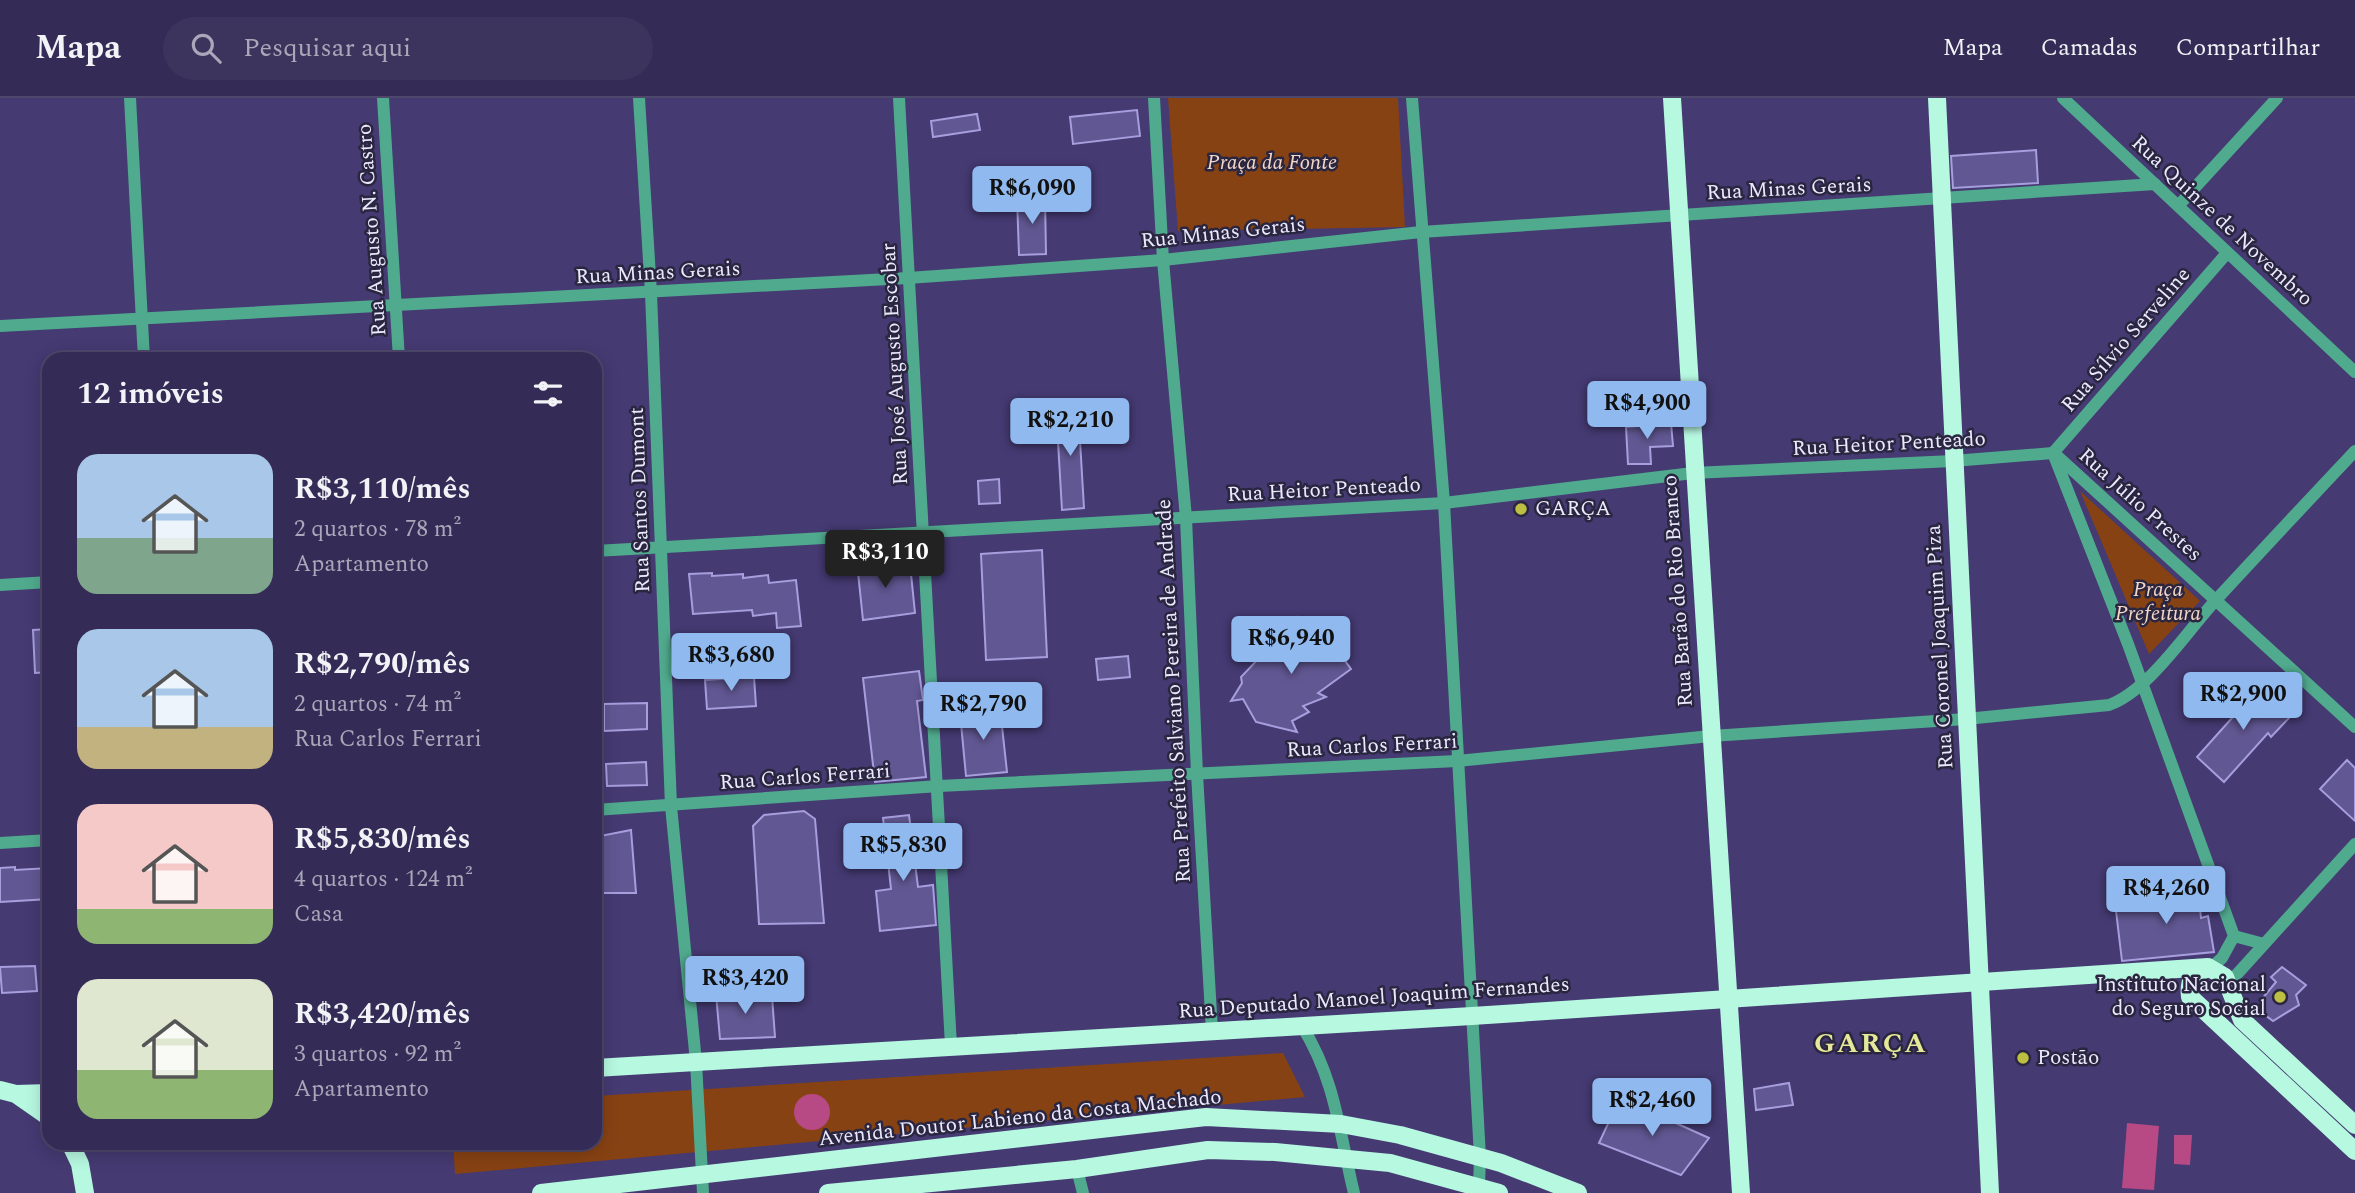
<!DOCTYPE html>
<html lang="pt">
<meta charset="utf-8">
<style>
:root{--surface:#342c56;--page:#3c345c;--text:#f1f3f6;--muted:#a9a7b9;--line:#4e486c;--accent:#90b9f0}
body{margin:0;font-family:Spectral,serif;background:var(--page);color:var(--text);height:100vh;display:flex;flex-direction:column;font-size:26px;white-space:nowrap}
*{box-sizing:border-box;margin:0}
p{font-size:23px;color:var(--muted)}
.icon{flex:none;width:38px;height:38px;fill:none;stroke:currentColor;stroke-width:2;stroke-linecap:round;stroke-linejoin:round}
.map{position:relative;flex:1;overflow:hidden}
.details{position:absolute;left:42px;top:254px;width:560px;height:798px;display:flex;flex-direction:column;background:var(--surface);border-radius:21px;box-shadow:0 4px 18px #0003,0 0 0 2px var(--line)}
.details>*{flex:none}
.price{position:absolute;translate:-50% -60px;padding:0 16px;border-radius:7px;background:var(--accent);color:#111;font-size:23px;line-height:46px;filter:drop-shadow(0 2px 4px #0008)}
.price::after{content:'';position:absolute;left:50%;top:42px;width:21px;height:16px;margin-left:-10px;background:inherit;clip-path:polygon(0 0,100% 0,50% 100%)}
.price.selected{background:#222;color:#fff}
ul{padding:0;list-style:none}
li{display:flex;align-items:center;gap:21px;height:175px;padding:0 35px}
li span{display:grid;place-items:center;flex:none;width:196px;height:140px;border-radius:21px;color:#555}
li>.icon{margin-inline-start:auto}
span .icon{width:84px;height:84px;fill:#fffc;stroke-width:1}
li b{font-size:30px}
h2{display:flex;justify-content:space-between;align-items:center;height:84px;padding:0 35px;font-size:30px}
header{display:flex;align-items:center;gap:42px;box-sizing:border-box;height:98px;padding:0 35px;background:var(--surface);border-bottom:2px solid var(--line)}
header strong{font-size:33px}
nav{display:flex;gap:38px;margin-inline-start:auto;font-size:24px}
.search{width:490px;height:63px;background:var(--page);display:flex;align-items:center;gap:18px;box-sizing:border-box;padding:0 24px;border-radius:38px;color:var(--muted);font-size:26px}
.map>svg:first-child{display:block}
.green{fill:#874213}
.water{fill:#b74984}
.building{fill:#615792;stroke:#a79ede;stroke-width:2}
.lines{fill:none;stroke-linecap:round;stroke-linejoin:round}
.minor{stroke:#50aa8e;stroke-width:12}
.major{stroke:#b7f8e1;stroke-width:18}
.poi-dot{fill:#bdbf43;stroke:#2a2640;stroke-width:2.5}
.labels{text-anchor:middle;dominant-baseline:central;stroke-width:5;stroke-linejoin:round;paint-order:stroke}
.park-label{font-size:21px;font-style:italic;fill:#f3d7c8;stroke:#2a2640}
.street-label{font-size:21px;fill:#ebe9fe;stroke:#2a2640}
.poi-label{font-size:21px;fill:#ebe9fe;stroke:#2a2640;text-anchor:start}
.district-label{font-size:28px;font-weight:bold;letter-spacing:2px;fill:#e5e899;stroke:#2a2640}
</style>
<header>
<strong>Mapa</strong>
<div class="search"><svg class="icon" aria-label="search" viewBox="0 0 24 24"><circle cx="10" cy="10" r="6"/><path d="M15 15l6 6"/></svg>Pesquisar aqui</div>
<nav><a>Mapa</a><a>Camadas</a><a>Compartilhar</a></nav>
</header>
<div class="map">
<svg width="2355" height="1095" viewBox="0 0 2355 1095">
<rect width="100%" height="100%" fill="#453a72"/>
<!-- green -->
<g class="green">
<polygon points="1168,0 1398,0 1405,129 1178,133"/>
<polygon points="2080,393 2200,503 2149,556"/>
<polygon points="1283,955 1305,999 455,1076 453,1045 595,1045 595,998"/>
</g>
<!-- water -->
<g class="water">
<circle cx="812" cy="1014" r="18"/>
<polygon points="2127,1025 2159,1028 2154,1092 2122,1090"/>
<polygon points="2174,1037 2192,1037 2190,1067 2174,1066"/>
</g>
<!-- building -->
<g class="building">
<polygon points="1137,12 1140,38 1073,46 1070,19"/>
<polygon points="977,16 980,32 933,39 931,23"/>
<polygon points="2036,52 2038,85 1953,90 1951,58"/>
<polygon points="1045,99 1046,156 1019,157 1017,100"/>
<polygon points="1078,309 1084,410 1062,412 1056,310"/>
<polygon points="1671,325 1673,348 1650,349 1651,366 1628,366 1626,329"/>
<polygon points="999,381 1000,405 979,406 978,383"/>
<polygon points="1042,452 1047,559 986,562 981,456"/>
<polygon points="882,462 883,469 910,466 915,515 863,522 857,465"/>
<polygon points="712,475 712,478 743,476 743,480 768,477 769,485 796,482 801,528 777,530 776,515 753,518 752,512 693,516 689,476"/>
<polygon points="1298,519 1329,541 1351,571 1318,595 1326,599 1303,608 1309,614 1292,623 1297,634 1256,624 1243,601 1231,603 1242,585 1241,579 1263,556 1268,545 1275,546 1284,532 1290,530"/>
<polygon points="49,531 49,574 35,575 33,532"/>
<polygon points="1128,558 1130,579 1098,582 1096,561"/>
<polygon points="919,573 923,602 917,603 926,679 875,684 863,580"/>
<polygon points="754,579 756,608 707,611 705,582"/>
<polygon points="2250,583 2289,620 2271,639 2268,635 2224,684 2197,659 2241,610 2232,602"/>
<polygon points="647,605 647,631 604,633 604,606"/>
<polygon points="1000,610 1007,674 966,678 960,615"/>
<polygon points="2347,662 2355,670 2355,723 2320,691"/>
<polygon points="646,664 647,687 607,688 606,666"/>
<polygon points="804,713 815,721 824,825 759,826 753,728 764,717"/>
<polygon points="909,717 918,789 933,787 936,827 880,833 876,793 891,791 883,720"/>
<polygon points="631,732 636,795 595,795 595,739"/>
<polygon points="15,769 15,772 49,770 49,801 0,804 0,770"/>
<polygon points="2197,784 2201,820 2208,818 2214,854 2122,863 2116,813 2159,808 2157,789"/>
<polygon points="35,868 37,893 2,895 0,869"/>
<polygon points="2282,869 2306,887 2296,897 2299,907 2273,923 2261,914 2261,902 2276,884 2271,879"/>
<polygon points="742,894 743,900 772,898 775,939 720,941 716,896"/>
<polygon points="1789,985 1793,1007 1756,1012 1754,991"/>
<polygon points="1620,1000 1709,1040 1681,1077 1599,1045"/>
</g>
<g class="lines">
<!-- minor -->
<g class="minor">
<polyline points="130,0 144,261"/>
<polyline points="383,0 399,261"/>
<polyline points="639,0 651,195 671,708 696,964 703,1095"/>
<polyline points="899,0 951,948"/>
<polyline points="1154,0 1163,162 1186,420 1197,676 1212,933"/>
<polyline points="1412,0 1444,405 1480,1059 1479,1089"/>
<polyline points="2063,0 2355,274"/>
<polyline points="2179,107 2277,0"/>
<polyline points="0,228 908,180 1163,162 1421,134 2155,86"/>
<polyline points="2053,355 2128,546 2234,838 2222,860 2212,869"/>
<polyline points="2053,355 2227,155"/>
<polyline points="2056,357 2355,629"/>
<polyline points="595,453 1444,405 1693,375 1953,363 2053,355"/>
<polyline points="0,487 49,484"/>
<path d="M595,712l344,-24 518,-25 254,-25 255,-17 143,-14c40,-15 76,-71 106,-104 46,-50 93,-100 140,-150"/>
<polyline points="0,745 49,742"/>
<polyline points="2234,838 2264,846"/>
<polyline points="2229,885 2355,746"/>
<path d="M1302,928c34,55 37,106 52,167"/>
<polyline points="1077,1071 1083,1095"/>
</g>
<!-- major -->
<g class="major">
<path d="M1672,0c21,365 46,730 69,1095"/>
<polyline points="1937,0 1990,1095"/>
<path d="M2209,870c-16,5 -21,12 -19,29l165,154"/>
<polyline points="595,970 1472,918 2208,869 2225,879 2242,922 2355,1027"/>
<polyline points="0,992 16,996 49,1019"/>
<polyline points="16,996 49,995"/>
<polyline points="70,1045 80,1066 85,1095"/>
<polyline points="541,1095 1206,1019 1341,1026 1400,1037 1501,1065 1578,1095"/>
<polyline points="828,1095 1077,1071 1208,1052 1275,1054 1390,1065 1499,1095"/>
</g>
</g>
<!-- markers -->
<g class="poi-dot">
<circle cx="1521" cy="411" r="7"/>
<circle cx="2280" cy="899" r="7"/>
<circle cx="2023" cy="960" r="7"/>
</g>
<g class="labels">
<!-- park labels -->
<g class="park-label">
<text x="1272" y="65">Praça da Fonte</text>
<text x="2158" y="492">Praça<tspan x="2158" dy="24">Prefeitura</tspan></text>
</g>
<!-- street labels -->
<g class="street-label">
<text transform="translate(1789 91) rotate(-3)">Rua Minas Gerais</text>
<text transform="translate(2222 123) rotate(43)">Rua Quinze de Novembro</text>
<text transform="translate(372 132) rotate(-94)">Rua Augusto N. Castro</text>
<text transform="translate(1223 135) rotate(-6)">Rua Minas Gerais</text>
<text transform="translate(658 175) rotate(-3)">Rua Minas Gerais</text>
<text transform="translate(2126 242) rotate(-49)">Rua Sílvio Serveline</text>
<text transform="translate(895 266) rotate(-93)">Rua José Augusto Escobar</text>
<text transform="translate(1889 346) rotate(-3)">Rua Heitor Penteado</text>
<text transform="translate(1324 392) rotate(-3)">Rua Heitor Penteado</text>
<text transform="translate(640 402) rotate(-92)">Rua Santos Dumont</text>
<text transform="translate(2140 407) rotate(42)">Rua Júlio Prestes</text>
<text transform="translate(1678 493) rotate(-94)">Rua Barão do Rio Branco</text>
<text transform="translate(1940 549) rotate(-93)">Rua Coronel Joaquim Piza</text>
<text transform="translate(1174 593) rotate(-93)">Rua Prefeito Salviano Pereira de Andrade</text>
<text transform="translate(1372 648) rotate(-3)">Rua Carlos Ferrari</text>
<text transform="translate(805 679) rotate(-4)">Rua Carlos Ferrari</text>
<text transform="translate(1374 900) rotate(-4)">Rua Deputado Manoel Joaquim Fernandes</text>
<text transform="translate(1020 1020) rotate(-6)">Avenida Doutor Labieno da Costa Machado</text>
</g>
<!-- poi labels -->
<g class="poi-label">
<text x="1535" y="411">GARÇA</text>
<text x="2266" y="887" text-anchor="end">Instituto Nacional<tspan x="2266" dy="24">do Seguro Social</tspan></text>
<text x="2037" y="960">Postão</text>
</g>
<!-- district labels -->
<g class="district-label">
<text x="1871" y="945">GARÇA</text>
</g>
</g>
</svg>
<b class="price" style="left:1032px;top:128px">R$6,090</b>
<b class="price" style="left:1647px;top:343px">R$4,900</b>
<b class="price" style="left:1070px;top:360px">R$2,210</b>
<b class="price selected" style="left:885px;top:492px">R$3,110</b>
<b class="price" style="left:1291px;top:578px">R$6,940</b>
<b class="price" style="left:731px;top:595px">R$3,680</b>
<b class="price" style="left:2243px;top:634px">R$2,900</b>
<b class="price" style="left:983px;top:644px">R$2,790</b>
<b class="price" style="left:903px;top:785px">R$5,830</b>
<b class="price" style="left:2166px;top:828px">R$4,260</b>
<b class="price" style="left:745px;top:918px">R$3,420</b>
<b class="price" style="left:1652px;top:1040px">R$2,460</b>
<section class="details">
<h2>12 imóveis<svg class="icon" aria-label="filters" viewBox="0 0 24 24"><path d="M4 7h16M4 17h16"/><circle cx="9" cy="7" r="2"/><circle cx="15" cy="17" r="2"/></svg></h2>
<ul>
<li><span style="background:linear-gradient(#a9c7e8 60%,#7fa58c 0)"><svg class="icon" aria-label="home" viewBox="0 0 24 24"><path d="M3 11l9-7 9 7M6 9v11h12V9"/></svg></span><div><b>R$3,110/mês</b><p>2 quartos · 78 m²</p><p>Apartamento</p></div></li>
<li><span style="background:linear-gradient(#a9c7e8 70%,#c2b280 0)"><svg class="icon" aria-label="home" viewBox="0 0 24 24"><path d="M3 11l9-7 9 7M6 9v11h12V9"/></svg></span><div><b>R$2,790/mês</b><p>2 quartos · 74 m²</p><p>Rua Carlos Ferrari</p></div></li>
<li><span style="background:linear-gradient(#f6c9c9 75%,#8fb573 0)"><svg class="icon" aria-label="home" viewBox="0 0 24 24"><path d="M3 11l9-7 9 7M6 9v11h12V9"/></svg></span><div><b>R$5,830/mês</b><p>4 quartos · 124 m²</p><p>Casa</p></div></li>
<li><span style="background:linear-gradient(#dfe7d0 65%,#8fb573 0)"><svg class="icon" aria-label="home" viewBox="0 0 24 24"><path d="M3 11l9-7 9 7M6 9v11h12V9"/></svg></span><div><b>R$3,420/mês</b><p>3 quartos · 92 m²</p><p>Apartamento</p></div></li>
</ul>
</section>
</div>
